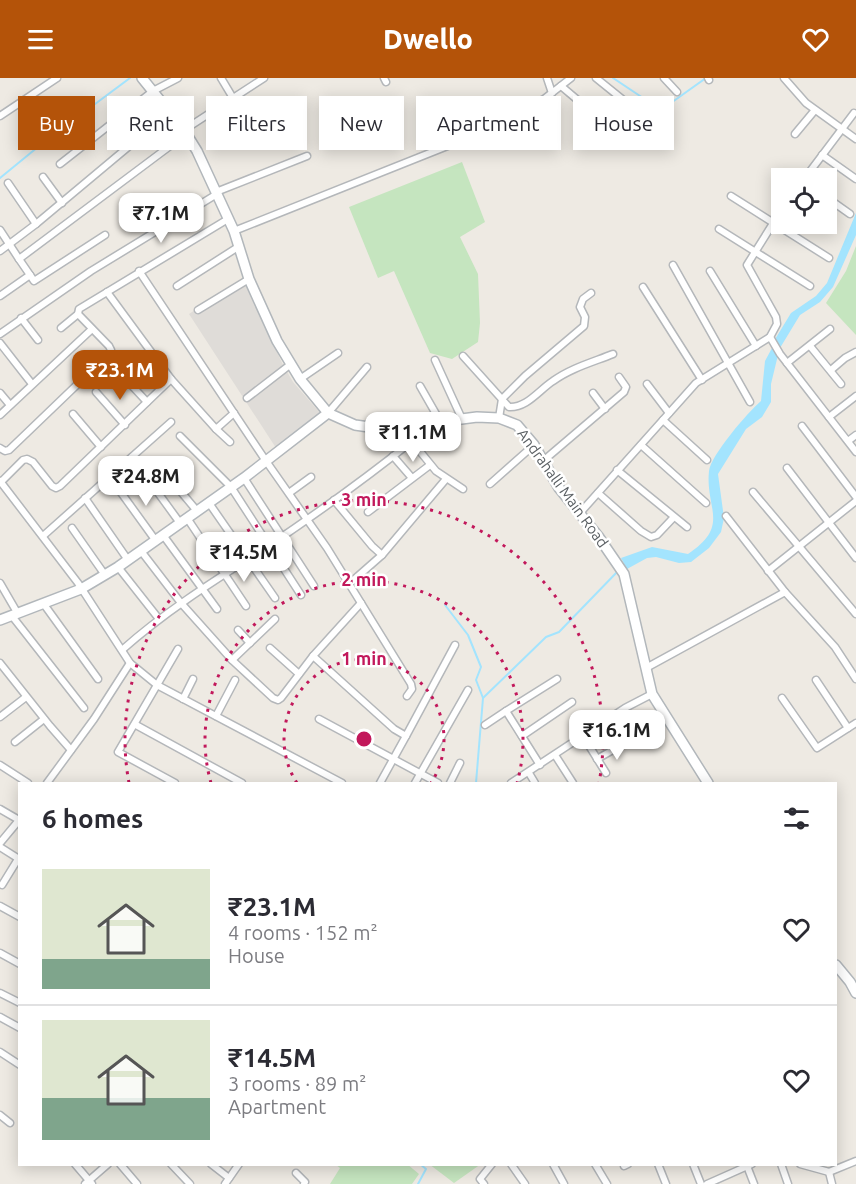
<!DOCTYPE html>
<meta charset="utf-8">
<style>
:root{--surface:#fff;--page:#f7f7f7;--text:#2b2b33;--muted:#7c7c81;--line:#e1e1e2;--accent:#b45309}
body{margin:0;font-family:Ubuntu,sans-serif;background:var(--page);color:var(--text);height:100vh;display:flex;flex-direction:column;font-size:22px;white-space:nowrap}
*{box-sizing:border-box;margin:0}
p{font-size:20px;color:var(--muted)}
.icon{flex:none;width:33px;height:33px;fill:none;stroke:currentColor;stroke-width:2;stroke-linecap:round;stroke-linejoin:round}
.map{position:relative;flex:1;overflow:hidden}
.sheet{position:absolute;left:18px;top:704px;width:819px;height:384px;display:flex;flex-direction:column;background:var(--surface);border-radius:0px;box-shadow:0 3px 15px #0003}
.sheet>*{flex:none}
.guide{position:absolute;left:18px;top:18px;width:820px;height:54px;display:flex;gap:12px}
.controls{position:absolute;left:771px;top:90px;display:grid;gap:12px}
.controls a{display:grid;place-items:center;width:66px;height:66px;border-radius:0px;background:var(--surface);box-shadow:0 3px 15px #0003;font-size:30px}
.price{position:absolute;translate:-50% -51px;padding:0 14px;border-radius:12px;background:#fff;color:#222;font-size:20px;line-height:39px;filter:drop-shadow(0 2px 3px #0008)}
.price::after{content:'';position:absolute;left:50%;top:36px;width:18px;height:14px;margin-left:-9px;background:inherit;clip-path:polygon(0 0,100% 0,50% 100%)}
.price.active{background:var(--accent);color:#fff}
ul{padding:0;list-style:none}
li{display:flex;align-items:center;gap:18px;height:150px;padding:0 24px}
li+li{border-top:2px solid var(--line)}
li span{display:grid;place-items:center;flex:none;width:168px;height:120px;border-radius:0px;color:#555}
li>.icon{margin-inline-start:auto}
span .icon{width:72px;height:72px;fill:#fffc;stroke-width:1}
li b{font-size:26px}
h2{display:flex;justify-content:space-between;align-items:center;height:72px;padding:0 24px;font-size:26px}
.chip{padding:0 21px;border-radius:0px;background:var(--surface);box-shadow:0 3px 15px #0003;font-size:21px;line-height:54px}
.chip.active{background:var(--accent);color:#fff}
header{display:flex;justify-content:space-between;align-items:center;height:78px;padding:0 24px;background:var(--accent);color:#fff;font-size:27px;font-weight:800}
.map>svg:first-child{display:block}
.industrial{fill:#dfdcd8}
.green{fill:#c5e5bf}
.water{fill:#a3e4fe}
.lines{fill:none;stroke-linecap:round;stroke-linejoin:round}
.stream{stroke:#a3e4fe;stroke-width:2}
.street-casing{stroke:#b4b7ba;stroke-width:9}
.secondary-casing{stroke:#b2b7bb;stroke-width:12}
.street{stroke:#fff;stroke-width:6}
.secondary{stroke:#fff;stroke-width:9}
.ring{fill:none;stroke:#c2185b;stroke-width:3;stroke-dasharray:3 6}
.labels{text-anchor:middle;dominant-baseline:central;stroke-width:5;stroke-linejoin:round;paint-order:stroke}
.street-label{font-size:15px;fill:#5b6064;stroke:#fff}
.centre{fill:#c2185b;stroke:#fff;stroke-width:3}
.ring-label{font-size:18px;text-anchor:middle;font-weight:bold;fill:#c2185b;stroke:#fff;stroke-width:5;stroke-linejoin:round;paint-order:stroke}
</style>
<header><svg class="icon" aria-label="menu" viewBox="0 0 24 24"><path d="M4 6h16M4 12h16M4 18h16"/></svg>Dwello<svg class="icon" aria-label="heart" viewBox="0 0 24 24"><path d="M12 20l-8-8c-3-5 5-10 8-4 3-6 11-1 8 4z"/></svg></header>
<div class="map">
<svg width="856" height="1106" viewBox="0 0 856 1106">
<rect width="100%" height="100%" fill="#eeeae3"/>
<!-- industrial -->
<polygon class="industrial" points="243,200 283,287 293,304 321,336 276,370 189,236"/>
<!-- green -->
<g class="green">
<polygon points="462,84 485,144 460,159 478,196 480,245 478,264 452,281 430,275 394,193 378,200 349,129"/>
<polygon points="856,168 856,257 826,225 846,193"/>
<polygon points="335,1086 407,1086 419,1096 412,1106 330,1106 340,1090"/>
<polygon points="429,1086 481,1086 454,1105"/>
</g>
<!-- water -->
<g class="water">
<polygon points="856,135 856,157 833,209 820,224 800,237 780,270 774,263 791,235 816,218 827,205"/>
<path d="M772,270l6,7 -7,29v18l-9,15 -16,12 -28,45 6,44 -3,14 -12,16 -18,14 -12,1 -23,-6 -9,1 -20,11 -6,-11 31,-11 36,7c43,-28 17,-46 21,-83 2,-16 39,-59 52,-70l4,-40z"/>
</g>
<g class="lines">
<!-- stream -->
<g class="stream">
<polyline points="613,0 661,32 706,0"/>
<polyline points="0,100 44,64 130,0"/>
<polyline points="445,527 468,557 481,589 476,602 483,620 476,705"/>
<polyline points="483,620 546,559 559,554 619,492"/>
<polyline points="418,1106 426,1091 420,1086"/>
</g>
<!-- street casing -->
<g class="street-casing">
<g id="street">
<polyline points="221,0 233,20"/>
<polyline points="384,0 386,4"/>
<polyline points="547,0 552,15"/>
<polyline points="596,0 653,46"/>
<polyline points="664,0 677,14"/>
<polyline points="708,0 709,2"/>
<polyline points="784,0 806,25 856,61"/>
<polyline points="561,8 631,67"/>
<polyline points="0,38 57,0"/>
<polyline points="184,52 264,0"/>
<polyline points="795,56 815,32"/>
<polyline points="822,77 856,101"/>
<polyline points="60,86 153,13 178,0"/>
<polyline points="43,99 62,125"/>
<polyline points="805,100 854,35"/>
<polyline points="8,105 36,146"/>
<polyline points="216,114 307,78"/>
<polyline points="731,118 829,180"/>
<polyline points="826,119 850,136"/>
<polyline points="719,151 810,208"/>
<polyline points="0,152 19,181"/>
<polyline points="234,153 465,61 544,21 571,0"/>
<polyline points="0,173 36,146 170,34"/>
<polyline points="673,187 750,324"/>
<polyline points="139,193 266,383 327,470 411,606 412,611 407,618"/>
<polyline points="710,193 756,268"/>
<polyline points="30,197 34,203 105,157"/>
<polyline points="177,208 238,169"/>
<polyline points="643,209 702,302"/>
<polyline points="0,218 30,197 19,181 186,56"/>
<polyline points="198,232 249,201"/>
<polyline points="21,240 38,262"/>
<polyline points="61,250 78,236"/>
<polyline points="0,256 91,193 217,116"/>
<polyline points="770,259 780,276 856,374"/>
<polyline points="0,265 32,306"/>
<polyline points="810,268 841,306"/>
<path d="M463,278l46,51c18,1 30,-17 44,-26 18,-13 40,-19 60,-27"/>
<polyline points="435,282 462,341"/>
<polyline points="787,285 830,251"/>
<polyline points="831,292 845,280 856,274"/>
<polyline points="122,297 147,324"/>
<polyline points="171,301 216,351 234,335"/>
<polyline points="300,301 338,275"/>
<polyline points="647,306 669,335"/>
<polyline points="420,308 440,343"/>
<polyline points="96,314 125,347"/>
<polyline points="0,315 10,327"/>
<polyline points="593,315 605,331"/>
<polyline points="247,320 291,286"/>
<polyline points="328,335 367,289"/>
<polyline points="73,336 101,369"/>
<polyline points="0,337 92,251"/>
<polyline points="829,339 856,318"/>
<polyline points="499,340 502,321 525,298 584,248 585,239 580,229 583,221 591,215"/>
<polyline points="663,342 707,382"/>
<polyline points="802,348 856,419"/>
<polyline points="400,349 436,393 463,411"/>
<polyline points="216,351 230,364"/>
<polyline points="180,358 231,409 301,517"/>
<polyline points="848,363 856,357"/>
<polyline points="641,367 706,425"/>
<polyline points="0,370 5,373 9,372 109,276 111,272 109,268 78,236 79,231 228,141"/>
<polyline points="393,378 412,400"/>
<polyline points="132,379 180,445"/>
<polyline points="543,383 624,314 626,309 619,299"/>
<polyline points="156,384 197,433"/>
<polyline points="787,390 856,480"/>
<polyline points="617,392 687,449"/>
<polyline points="244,400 314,508"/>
<polyline points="0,403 78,505 130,585 157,607 342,705"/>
<polyline points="1,404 23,382 27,381 33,384 52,408 56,410 60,408 171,301 107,214"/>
<polyline points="490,406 534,367"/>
<polyline points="117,409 156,463"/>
<polyline points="753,414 856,536"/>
<polyline points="289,415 311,399"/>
<polyline points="598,415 641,453 651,459 657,457 674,439"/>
<polyline points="85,420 128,482"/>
<polyline points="334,422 372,468 382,477"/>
<polyline points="209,425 275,520"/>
<polyline points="368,434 430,387"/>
<polyline points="579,436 696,305 770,259 777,246 776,239 747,187 782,131"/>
<polyline points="726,438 785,514"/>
<polyline points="187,440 246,528"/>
<polyline points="72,450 105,497"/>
<polyline points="163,457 217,531"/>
<polyline points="43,458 171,344"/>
<polyline points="141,473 181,525 232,582 273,620 278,622 281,620 313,578"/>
<polyline points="118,489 159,541"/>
<polyline points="768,493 856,423"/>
<polyline points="0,505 18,536"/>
<polyline points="349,506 382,477 446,401"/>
<polyline points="43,525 98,601"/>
<polyline points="361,525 313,578 394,651 406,658 380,705"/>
<polyline points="12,538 84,630"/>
<polyline points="238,552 250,565"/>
<polyline points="270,570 299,596"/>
<path d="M122,572c45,-40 95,-71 145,-103 49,-33 98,-68 144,-105"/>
<polyline points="232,582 275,541"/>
<polyline points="0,585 50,648 71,672"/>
<polyline points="646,590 785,514 835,569 856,601"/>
<polyline points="816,602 848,650"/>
<polyline points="782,620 817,670 856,645"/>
<polyline points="183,621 193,601"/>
<polyline points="506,633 557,601"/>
<polyline points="216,638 235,602"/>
<polyline points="0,639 26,619"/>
<polyline points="319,641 438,705"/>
<polyline points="136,647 242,705"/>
<polyline points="485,647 506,633 540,687"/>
<polyline points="406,658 455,567"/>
<polyline points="522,658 572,624"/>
<polyline points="583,658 606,695"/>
<polyline points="15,664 44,641"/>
<polyline points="555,677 573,705"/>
<polyline points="597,681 625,665"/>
<polyline points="0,687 28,705"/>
<polyline points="529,695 535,705"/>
<polyline points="47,705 94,641 130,585"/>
<polyline points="175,705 118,674 178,571"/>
<polyline points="415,705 468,612"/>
<polyline points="450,705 460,685"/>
<polyline points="511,705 625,630 652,616"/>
<polyline points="0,731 19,742"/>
<polyline points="0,765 20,741"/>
<polyline points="0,769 19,781"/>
<polyline points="2,807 18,781"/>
<polyline points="0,828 20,839"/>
<polyline points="0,875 20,886"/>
<polyline points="0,915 20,925"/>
<polyline points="0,939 20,950"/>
<polyline points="0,974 20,987"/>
<polyline points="0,1037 10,1045"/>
<polyline points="75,1086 92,1106"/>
<polyline points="120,1086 137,1106"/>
<polyline points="171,1086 190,1106"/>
<polyline points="211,1086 229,1100"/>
<polyline points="511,1086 525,1106"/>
<polyline points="553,1086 564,1106"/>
<polyline points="595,1086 607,1106"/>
<polyline points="658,1086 666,1106"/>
<polyline points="693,1086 701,1106"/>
<polyline points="781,1086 788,1106"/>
<polyline points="800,1086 829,1094 856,1083"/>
<polyline points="624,1088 628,1086"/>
<polyline points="747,1088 754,1106"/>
<polyline points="829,1094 832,1106"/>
<polyline points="296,1095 305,1104 304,1106"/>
<polyline points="85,1106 108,1086"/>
<polyline points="225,1106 239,1086"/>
<polyline points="484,1106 480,1101 492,1086"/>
<polyline points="707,1106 752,1086"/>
</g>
</g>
<!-- secondary casing -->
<g class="secondary-casing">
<g id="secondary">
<polyline points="142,0 184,52 197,73 234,153 249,201 277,263 300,301 328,335 355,347 376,350 400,349 477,339 499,340 517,347 534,367 559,410 598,458 624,496 652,616 708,705"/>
<polyline points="0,542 81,511 118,489 244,400 328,335"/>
<polyline points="836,887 850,904 856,915"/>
</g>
</g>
<!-- street -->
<use href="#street" class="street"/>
<!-- secondary -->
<use href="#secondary" class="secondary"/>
</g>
<!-- distance rings -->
<g class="ring">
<path d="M297 705A80 80 0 1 1 431 705"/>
<path d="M211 705A159 159 0 1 1 517 705"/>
<path d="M129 705A239 239 0 1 1 599 705"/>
</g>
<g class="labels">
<!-- street labels -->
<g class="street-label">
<text transform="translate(563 410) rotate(54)">Andrahalli Main Road</text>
</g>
</g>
<circle cx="364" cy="661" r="9" class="centre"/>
<g class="ring-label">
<text x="364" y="428">3 min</text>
<text x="364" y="508">2 min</text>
<text x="364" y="587">1 min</text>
</g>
</svg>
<div class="controls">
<a><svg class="icon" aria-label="locate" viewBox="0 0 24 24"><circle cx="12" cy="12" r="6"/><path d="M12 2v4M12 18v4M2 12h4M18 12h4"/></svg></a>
</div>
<b class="price" style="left:161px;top:166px">₹7.1M</b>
<b class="price active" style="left:120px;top:323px">₹23.1M</b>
<b class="price" style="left:413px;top:385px">₹11.1M</b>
<b class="price" style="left:146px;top:429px">₹24.8M</b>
<b class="price" style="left:244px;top:505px">₹14.5M</b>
<b class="price" style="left:617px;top:683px">₹16.1M</b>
<div class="guide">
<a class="chip active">Buy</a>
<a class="chip">Rent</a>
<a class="chip">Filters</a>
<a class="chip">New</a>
<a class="chip">Apartment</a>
<a class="chip">House</a>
</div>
<section class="sheet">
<h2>6 homes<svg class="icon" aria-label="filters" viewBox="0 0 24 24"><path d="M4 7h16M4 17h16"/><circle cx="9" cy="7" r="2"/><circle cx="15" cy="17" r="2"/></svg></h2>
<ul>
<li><span style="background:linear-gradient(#dfe7d0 75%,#7fa58c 0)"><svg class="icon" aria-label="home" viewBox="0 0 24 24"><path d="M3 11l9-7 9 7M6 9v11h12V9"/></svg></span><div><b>₹23.1M</b><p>4 rooms · 152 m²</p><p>House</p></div><svg class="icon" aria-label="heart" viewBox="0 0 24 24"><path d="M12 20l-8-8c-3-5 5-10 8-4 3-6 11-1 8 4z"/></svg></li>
<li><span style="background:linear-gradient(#dfe7d0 65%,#7fa58c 0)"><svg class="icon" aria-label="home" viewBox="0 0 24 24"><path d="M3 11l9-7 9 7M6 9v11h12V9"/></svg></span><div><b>₹14.5M</b><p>3 rooms · 89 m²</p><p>Apartment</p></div><svg class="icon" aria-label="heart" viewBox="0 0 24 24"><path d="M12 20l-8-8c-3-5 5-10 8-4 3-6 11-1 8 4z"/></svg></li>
</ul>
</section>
</div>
